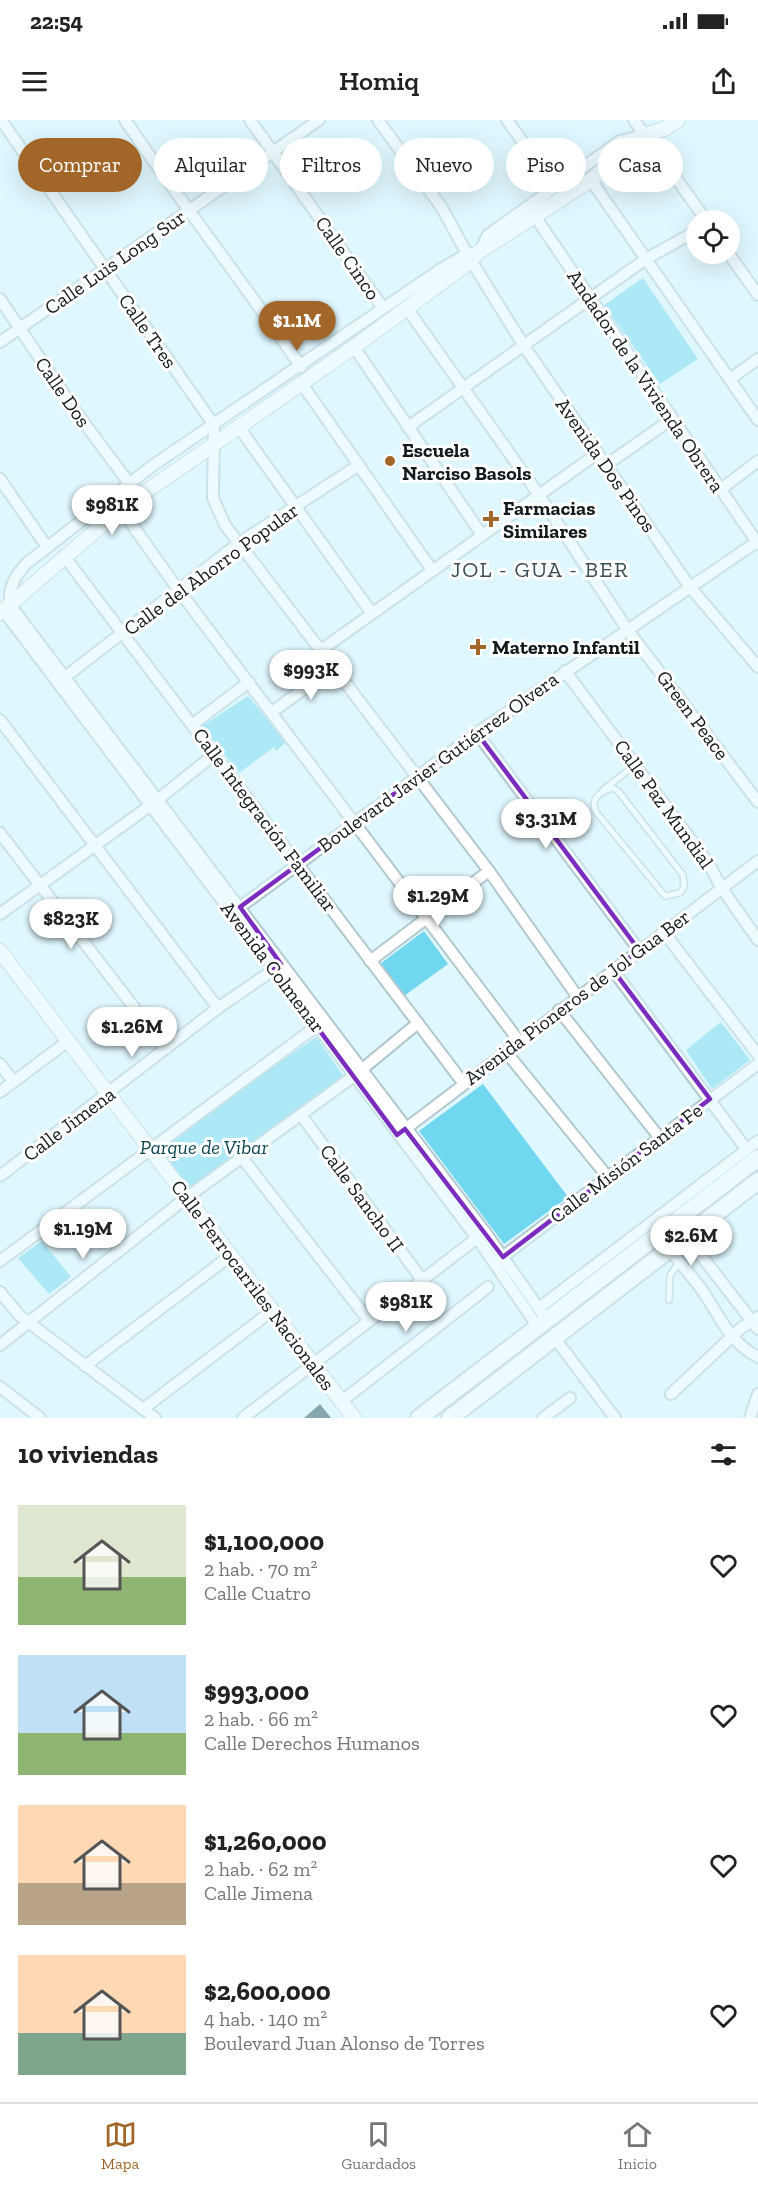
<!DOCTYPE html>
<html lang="es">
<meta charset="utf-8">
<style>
:root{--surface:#fff;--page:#f6f6f6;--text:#222;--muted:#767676;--line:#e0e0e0;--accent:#a26629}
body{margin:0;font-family:"Zilla Slab",serif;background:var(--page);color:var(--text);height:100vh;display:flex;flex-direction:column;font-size:22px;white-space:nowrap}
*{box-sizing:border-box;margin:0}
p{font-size:20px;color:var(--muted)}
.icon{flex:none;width:33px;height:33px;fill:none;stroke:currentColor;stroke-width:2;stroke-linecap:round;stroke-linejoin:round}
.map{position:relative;height:1298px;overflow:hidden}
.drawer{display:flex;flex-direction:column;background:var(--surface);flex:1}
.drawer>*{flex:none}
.top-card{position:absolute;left:18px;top:18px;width:723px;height:54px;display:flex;gap:12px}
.tools{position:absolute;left:686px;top:90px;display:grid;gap:12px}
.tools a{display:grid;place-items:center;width:54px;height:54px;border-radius:50%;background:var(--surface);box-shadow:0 6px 24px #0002;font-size:30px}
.price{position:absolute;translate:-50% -51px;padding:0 14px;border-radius:21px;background:#fff;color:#222;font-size:20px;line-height:39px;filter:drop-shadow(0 2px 3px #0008)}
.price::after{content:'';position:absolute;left:50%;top:36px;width:18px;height:14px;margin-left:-9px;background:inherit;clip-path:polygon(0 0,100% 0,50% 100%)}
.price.selected{background:var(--accent);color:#fff}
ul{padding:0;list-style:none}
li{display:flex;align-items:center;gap:18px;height:150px;padding:0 18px}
li span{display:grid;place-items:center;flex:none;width:168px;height:120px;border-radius:0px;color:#555}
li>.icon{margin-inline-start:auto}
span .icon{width:72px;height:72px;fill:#fffc;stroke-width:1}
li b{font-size:26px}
h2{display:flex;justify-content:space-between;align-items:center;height:72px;padding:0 18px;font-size:26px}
.tag{padding:0 21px;border-radius:27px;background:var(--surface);box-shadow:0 6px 24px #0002;font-size:21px;line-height:54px}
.tag.selected{background:var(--accent);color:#fff}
.status{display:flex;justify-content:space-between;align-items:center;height:42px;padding:0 30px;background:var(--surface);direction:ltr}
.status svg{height:16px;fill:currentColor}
header{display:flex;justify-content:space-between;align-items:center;height:78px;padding:0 18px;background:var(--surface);font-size:27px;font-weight:600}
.tabs{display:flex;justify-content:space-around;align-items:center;height:84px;border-top:2px solid var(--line);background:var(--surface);font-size:16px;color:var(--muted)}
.tabs a{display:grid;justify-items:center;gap:3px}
.tabs .selected{color:var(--accent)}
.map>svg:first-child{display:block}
.green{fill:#71d6ef}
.building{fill:#1c454f}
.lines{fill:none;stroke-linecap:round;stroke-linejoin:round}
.service-casing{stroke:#b1c8cf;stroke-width:8}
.minor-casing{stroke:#b1c8cf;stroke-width:14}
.tertiary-casing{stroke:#b1c8cf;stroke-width:16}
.primary-casing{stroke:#b1c8cf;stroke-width:20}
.service{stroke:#fff;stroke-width:5}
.minor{stroke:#fff;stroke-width:10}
.tertiary{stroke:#fff;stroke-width:14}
.primary{stroke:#fff;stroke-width:16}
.marked{fill:none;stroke:#7b2cbf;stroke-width:4.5;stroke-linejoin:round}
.poi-dot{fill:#a26629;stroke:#fff;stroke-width:2}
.labels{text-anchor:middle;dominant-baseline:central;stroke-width:6;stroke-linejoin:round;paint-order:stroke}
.street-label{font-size:20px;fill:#11191c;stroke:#fff}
.poi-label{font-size:20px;font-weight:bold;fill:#11191c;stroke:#fff;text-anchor:start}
.park-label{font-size:20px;font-style:italic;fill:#0a4653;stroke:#fff}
.quarter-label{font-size:22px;letter-spacing:1.5px;fill:#394e54;stroke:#fff}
</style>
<div class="status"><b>22:54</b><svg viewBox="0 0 49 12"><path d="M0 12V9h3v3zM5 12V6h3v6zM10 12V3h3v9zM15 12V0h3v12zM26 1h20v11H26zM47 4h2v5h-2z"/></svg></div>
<header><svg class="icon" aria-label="menu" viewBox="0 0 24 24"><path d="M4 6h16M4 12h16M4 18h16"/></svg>Homiq<svg class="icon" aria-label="share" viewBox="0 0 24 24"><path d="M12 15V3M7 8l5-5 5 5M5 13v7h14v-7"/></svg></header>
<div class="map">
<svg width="758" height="1298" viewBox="0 0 758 1298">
<rect width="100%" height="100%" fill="#dff7fe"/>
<!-- green -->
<g class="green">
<polygon points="643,158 698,239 660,264 604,185"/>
<polygon points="248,576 286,622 276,631 274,627 239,653 202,606"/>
<polygon points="424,811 448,844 404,876 380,844"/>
<polygon points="721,902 750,940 712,969 686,930"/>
<polygon points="316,917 345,958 189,1068 159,1026"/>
<polygon points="483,964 568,1077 504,1124 419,1011"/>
<polygon points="42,1121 71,1157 49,1174 18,1138"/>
</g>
<!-- building -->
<polygon class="building" points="320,1284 331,1298 304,1298"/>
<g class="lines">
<!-- service casing -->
<g class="service-casing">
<g id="service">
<path d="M613,668l5,3 65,84 1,12 -4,6 -15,3 -69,-84c-7,-13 5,-21 17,-24z"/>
<polyline points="603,670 635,645"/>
<polyline points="669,1180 670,1156 679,1142"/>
</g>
</g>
<!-- minor casing -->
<g class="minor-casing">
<g id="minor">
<polyline points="1,0 214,305 213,378 225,405 489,751 577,876"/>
<path d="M125,0c57,84 119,163 176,247"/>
<polyline points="250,0 383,188"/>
<polyline points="378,0 442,88 467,134 524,226 690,467 758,547"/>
<polyline points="507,0 555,67"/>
<polyline points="634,0 706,100"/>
<polyline points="591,60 758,300"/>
<polyline points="536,98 758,424"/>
<polyline points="480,131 488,115 620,21 645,15"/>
<path d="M477,133l-10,1 -26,15 -289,197 -125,97c-12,12 -19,26 -17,42l475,627 62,88"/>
<polyline points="729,134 758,175"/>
<polyline points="0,179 76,292 129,363"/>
<polyline points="406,187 539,375 627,509 758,682"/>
<polyline points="0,222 319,0"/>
<polyline points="354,227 482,415"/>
<polyline points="730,259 758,239"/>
<polyline points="302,264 432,450"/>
<polyline points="238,306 371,492"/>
<polyline points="408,307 646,139 696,111"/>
<polyline points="606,345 672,299"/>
<polyline points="0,359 47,427"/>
<polyline points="720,370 758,341"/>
<polyline points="121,389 177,468 519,921"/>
<polyline points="64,436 464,964"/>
<polyline points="3,490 477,1118 538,1207"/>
<polyline points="321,530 598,333"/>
<polyline points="565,551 709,744 721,767 758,820"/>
<polyline points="65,557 239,423 359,345"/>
<polyline points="272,592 334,547"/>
<polyline points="0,600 218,888"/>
<polyline points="193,604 249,562"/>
<polyline points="477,613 639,830"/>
<polyline points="0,713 166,929"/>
<polyline points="240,787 477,613 758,421"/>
<polyline points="0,794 151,685 216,633"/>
<polyline points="663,811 758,935"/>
<polyline points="370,841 489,751"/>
<polyline points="613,850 747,1030"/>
<polyline points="559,890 659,1017"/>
<polyline points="506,932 607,1056"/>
<polyline points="0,944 13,961"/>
<polyline points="0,972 68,921"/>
<polyline points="301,995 423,1161"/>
<polyline points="400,1013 758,741"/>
<polyline points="243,1039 369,1201"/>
<polyline points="0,1056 218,888 279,846"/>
<polyline points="686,1116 758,1209"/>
<path d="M668,1128c12,15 25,29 36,45 16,24 27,51 54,64"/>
<polyline points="0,1141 317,906"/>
<polyline points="497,1141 758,944"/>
<polyline points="0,1172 19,1195 155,1298"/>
<polyline points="539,1188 758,1021"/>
<polyline points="554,1217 615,1298"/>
<polyline points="0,1225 186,1078 354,956 418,903"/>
<polyline points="85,1246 230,1136"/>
<polyline points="0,1267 40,1298"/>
<polyline points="671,1274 740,1209 758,1197"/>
<polyline points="342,1281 488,1167"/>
<polyline points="143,1289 273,1190"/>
<polyline points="243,1298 481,1115"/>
<polyline points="543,1298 570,1278"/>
<polyline points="750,1298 758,1274"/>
</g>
</g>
<!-- tertiary casing -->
<g class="tertiary-casing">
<g id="tertiary">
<polyline points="0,493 121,389 354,227 471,141 477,133 591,60 645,15 664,9 678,0"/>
<polyline points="0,831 354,1298"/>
</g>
</g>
<!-- primary casing -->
<g class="primary-casing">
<g id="primary">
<polyline points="419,1298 758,1038"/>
<polyline points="450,1298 758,1061"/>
</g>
</g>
<!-- service -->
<use href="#service" class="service"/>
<!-- minor -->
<use href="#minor" class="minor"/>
<!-- tertiary -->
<use href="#tertiary" class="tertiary"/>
<!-- primary -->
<use href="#primary" class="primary"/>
</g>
<!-- marked area -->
<path d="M0 0H758V1298H0ZM477,613l162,217 -26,20 97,129 -207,158 -98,-128 -8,6 -123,-166 7,-5 -41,-57z" fill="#dff7fe" fill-opacity=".55" fill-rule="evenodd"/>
<path class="marked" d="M477,613l162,217 -26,20 97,129 -207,158 -98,-128 -8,6 -123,-166 7,-5 -41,-57z"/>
<!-- markers -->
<g class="poi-dot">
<circle cx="390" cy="341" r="6"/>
<path d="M488 390h6v6h6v6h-6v6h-6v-6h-6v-6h6z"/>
<path d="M475 518h6v6h6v6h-6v6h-6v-6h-6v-6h6z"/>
</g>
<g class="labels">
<!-- street labels -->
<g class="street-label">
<text transform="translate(348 138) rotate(55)">Calle Cinco</text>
<text transform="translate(115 142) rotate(-35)">Calle Luis Long Sur</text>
<text transform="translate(148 211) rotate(55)">Calle Tres</text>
<text transform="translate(646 261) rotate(56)">Andador de la Vivienda Obrera</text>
<text transform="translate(63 272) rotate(55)">Calle Dos</text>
<text transform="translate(606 345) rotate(55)">Avenida Dos Pinos</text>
<text transform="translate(211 449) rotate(-36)">Calle del Ahorro Popular</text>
<text transform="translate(693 595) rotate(53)">Green Peace</text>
<text transform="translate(438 642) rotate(-36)">Boulevard Javier Gutiérrez Olvera</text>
<text transform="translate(664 684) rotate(54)">Calle Paz Mundial</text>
<text transform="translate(265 700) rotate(53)">Calle Integración Familiar</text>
<text transform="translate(273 847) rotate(53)">Avenida Colmenar</text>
<text transform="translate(577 877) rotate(-37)">Avenida Pioneros de Jol Gua Ber</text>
<text transform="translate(69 1004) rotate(-37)">Calle Jimena</text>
<text transform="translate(626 1043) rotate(-37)">Calle Misión Santa Fe</text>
<text transform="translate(362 1078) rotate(54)">Calle Sancho II</text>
<text transform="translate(253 1165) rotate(53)">Calle Ferrocarriles Nacionales</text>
</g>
<!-- poi labels -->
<g class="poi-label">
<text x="402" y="330">Escuela<tspan x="402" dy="23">Narciso Basols</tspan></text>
<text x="503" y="388">Farmacias<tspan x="503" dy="23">Similares</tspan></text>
<text x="492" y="527">Materno Infantil</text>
</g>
<!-- park labels -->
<g class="park-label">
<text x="204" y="1027">Parque de Vibar</text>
</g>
<!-- quarter labels -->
<g class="quarter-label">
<text x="540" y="449">JOL - GUA - BER</text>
</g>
</g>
</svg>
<div class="tools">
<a><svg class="icon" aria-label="locate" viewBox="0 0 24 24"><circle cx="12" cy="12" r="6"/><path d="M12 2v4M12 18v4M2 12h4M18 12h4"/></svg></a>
</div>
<b class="price selected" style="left:297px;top:232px">$1.1M</b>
<b class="price" style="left:112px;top:416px">$981K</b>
<b class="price" style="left:311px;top:581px">$993K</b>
<b class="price" style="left:546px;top:730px">$3.31M</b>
<b class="price" style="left:438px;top:807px">$1.29M</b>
<b class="price" style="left:71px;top:830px">$823K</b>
<b class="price" style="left:132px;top:938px">$1.26M</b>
<b class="price" style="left:83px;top:1140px">$1.19M</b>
<b class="price" style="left:691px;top:1147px">$2.6M</b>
<b class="price" style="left:406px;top:1213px">$981K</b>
<div class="top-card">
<a class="tag selected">Comprar</a>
<a class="tag">Alquilar</a>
<a class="tag">Filtros</a>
<a class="tag">Nuevo</a>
<a class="tag">Piso</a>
<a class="tag">Casa</a>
</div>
</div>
<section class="drawer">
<h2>10 viviendas<svg class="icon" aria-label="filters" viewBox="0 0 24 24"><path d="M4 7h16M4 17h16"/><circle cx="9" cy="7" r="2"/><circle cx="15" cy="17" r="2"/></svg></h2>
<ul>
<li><span style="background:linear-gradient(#dfe7d0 60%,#8fb573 0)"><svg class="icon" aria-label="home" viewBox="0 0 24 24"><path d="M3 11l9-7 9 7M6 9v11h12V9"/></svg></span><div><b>$1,100,000</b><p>2 hab. · 70 m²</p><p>Calle Cuatro</p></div><svg class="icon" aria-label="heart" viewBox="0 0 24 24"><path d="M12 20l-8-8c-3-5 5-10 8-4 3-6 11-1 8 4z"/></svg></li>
<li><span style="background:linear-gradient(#bfe0f5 65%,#8fb573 0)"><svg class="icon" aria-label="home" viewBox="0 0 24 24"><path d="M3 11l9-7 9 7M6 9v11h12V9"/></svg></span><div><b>$993,000</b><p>2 hab. · 66 m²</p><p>Calle Derechos Humanos</p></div><svg class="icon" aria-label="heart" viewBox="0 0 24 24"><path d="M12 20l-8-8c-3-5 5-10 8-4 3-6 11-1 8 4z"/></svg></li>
<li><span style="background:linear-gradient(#ffd9b3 65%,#b9a48a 0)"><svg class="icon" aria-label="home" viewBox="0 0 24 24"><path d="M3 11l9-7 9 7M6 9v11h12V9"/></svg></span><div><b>$1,260,000</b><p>2 hab. · 62 m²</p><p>Calle Jimena</p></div><svg class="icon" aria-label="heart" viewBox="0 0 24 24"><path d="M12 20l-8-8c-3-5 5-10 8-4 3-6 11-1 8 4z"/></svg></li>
<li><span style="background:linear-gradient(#ffd9b3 65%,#7fa58c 0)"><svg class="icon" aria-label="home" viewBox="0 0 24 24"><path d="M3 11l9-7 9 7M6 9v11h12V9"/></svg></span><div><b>$2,600,000</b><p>4 hab. · 140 m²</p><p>Boulevard Juan Alonso de Torres</p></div><svg class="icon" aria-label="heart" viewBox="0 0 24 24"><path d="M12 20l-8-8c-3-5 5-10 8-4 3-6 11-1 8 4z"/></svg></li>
</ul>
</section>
<nav class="tabs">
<a class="selected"><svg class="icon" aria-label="map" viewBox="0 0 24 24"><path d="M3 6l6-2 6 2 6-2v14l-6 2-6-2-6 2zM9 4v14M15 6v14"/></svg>Mapa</a>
<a><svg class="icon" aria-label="saved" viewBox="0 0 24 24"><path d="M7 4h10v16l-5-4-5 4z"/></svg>Guardados</a>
<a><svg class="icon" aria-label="home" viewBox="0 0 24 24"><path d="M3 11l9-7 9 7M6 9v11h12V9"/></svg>Inicio</a>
</nav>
